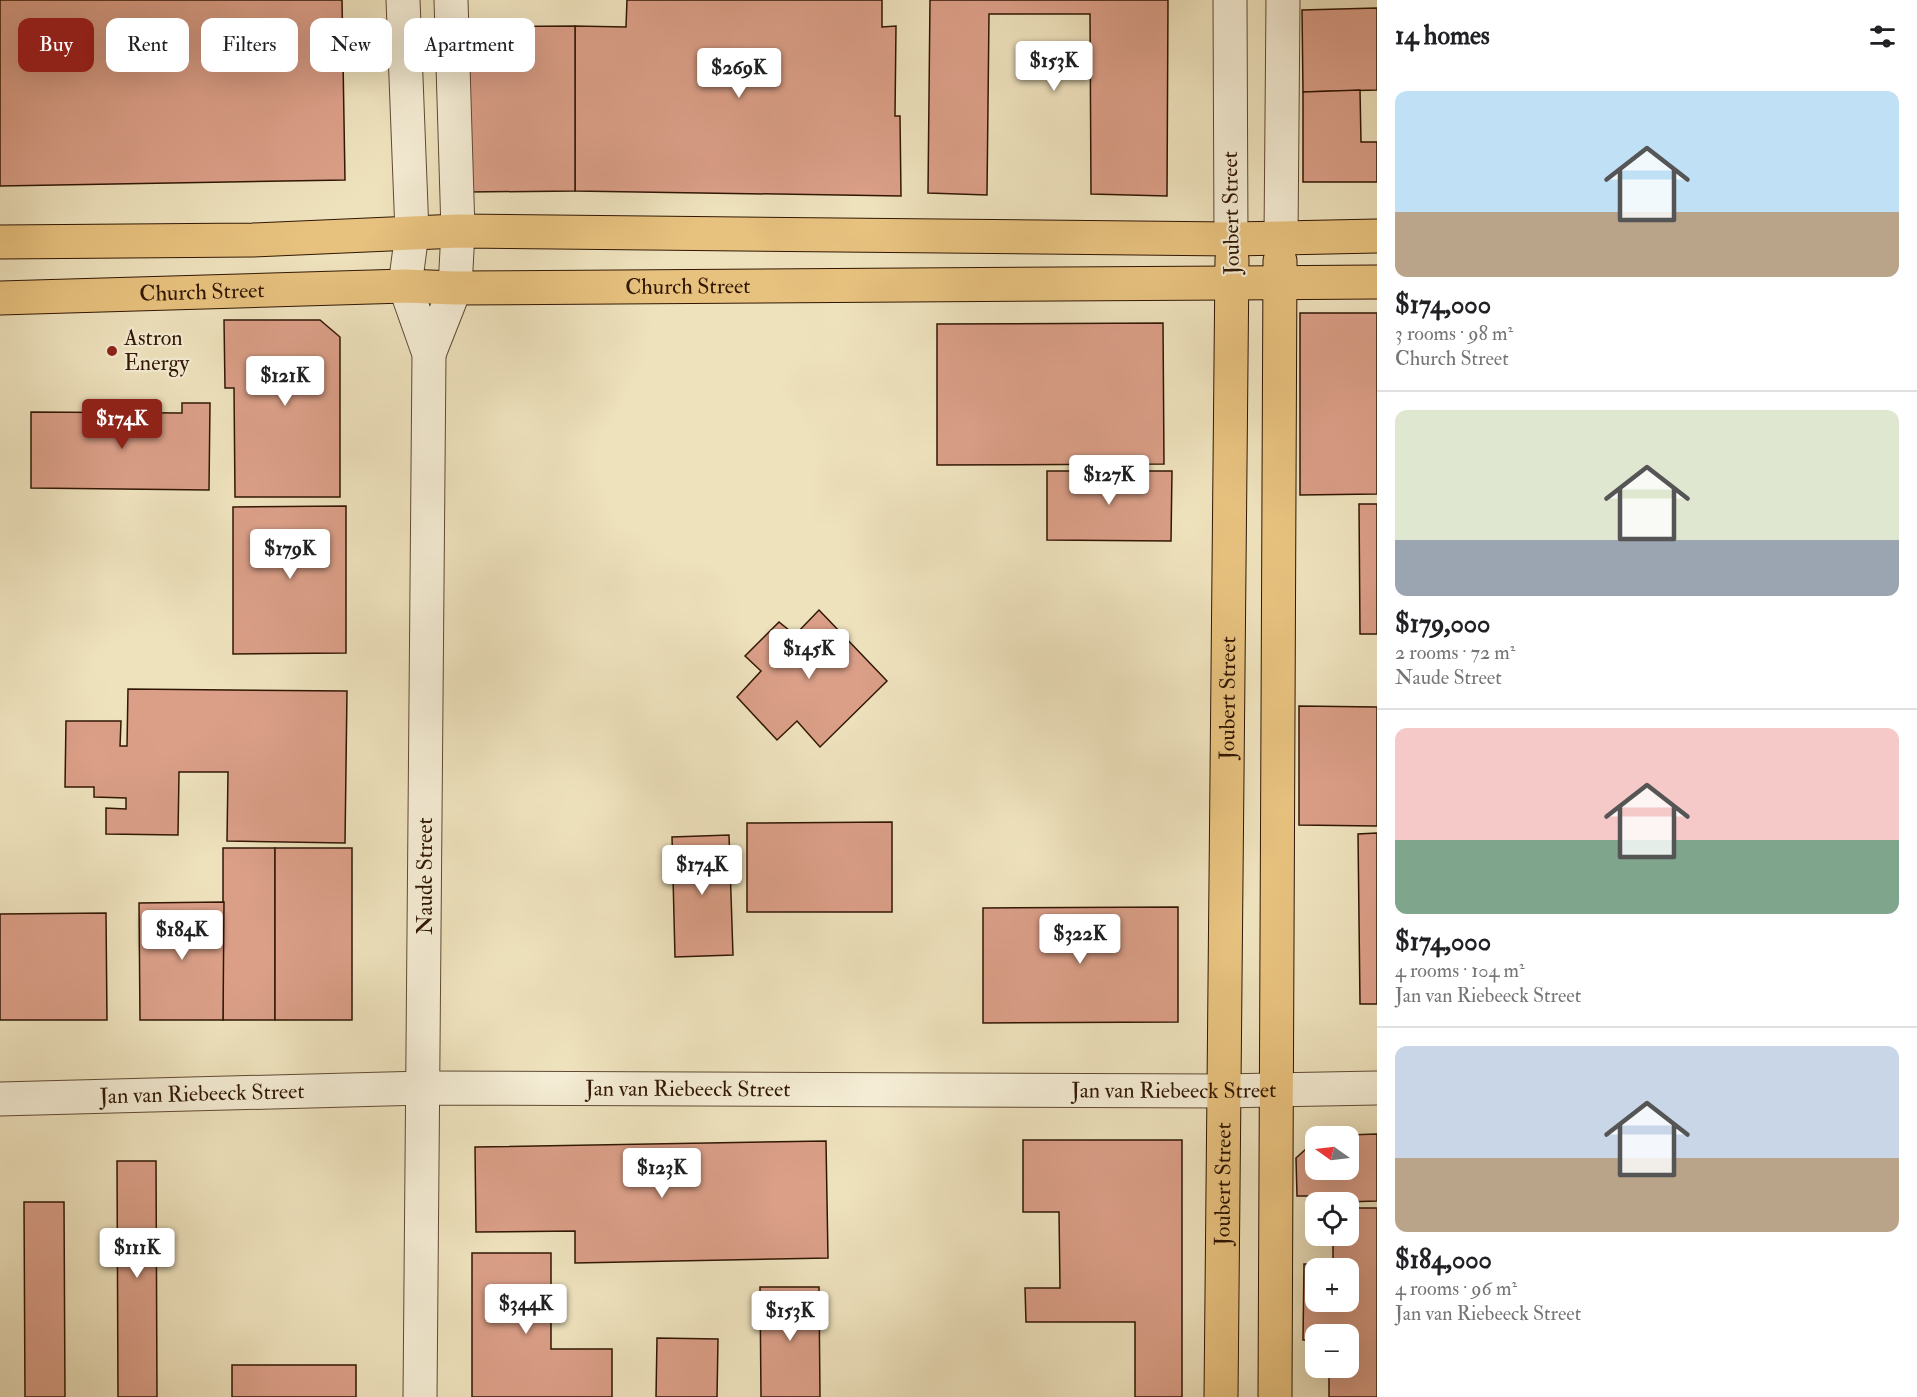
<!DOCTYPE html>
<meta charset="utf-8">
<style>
:root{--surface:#fff;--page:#f2f2f2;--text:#202124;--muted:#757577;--line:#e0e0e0;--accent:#8f2418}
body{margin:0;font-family:"IM FELL Double Pica",serif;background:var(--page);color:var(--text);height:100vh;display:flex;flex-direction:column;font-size:22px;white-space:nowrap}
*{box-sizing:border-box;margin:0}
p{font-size:20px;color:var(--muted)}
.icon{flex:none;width:33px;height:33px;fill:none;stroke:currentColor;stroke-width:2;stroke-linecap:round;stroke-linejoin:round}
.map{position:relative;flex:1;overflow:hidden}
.sheet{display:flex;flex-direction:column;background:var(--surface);width:540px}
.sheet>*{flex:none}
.banner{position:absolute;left:18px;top:18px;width:570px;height:54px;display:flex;gap:12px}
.needle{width:39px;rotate:284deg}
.controls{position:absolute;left:1305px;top:1126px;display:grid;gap:12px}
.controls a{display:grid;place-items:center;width:54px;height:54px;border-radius:12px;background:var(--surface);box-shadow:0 6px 24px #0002;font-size:30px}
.price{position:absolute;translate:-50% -51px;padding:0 14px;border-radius:6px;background:#fff;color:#222;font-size:20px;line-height:39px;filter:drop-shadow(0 2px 3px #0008)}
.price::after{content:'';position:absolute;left:50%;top:36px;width:18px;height:14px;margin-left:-9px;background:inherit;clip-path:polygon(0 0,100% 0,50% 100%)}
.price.selected{background:var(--accent);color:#fff}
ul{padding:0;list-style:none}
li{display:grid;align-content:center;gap:12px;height:318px;padding:0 18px}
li+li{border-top:2px solid var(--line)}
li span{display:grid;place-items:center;height:186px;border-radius:12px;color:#555}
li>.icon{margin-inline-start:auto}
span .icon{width:108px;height:108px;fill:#fffc;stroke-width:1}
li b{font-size:26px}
h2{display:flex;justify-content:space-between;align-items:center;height:72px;padding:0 18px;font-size:26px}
.chip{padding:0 21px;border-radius:12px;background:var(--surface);box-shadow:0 6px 24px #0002;font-size:21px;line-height:54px}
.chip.selected{background:var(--accent);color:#fff}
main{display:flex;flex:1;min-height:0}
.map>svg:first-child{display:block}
.building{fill:#db9f88;stroke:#311703;stroke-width:1.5;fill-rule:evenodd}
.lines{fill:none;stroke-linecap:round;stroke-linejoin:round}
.street-casing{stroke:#604a32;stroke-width:35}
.highway-casing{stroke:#311703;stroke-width:35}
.street{stroke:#f4ecd4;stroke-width:33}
.highway{stroke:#e7c17e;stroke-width:33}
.poi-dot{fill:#8f2418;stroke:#f4ecd4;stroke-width:2}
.labels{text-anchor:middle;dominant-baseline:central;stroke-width:4.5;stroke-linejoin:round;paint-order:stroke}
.street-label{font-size:22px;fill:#311703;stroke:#f4ecd4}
.poi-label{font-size:22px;fill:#311703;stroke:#f4ecd4;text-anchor:start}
</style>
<main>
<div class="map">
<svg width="1377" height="1397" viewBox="0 0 1377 1397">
<rect width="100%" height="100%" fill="#eee2bd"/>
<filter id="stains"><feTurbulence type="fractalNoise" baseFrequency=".00333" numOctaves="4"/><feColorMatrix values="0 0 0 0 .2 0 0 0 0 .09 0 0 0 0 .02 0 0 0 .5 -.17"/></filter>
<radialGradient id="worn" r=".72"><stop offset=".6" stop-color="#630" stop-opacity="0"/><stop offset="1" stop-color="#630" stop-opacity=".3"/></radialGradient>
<!-- building -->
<g class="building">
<polygon points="0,0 342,0 345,180 0,186"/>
<polygon points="627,0 882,0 882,27 896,26 895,116 900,116 901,196 575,191 575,26 626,27"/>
<polygon points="930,0 1168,0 1167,196 1091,194 1090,14 989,14 987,195 928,193"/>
<polygon points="1377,8 1377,90 1303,92 1302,10"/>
<polygon points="575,26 575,191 468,192 467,27"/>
<polygon points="1360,90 1361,142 1377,142 1377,182 1303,182 1303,92"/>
<polygon points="1300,313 1377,313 1377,494 1300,495"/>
<polygon points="224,320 320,320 340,337 340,497 235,497 234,388 225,388"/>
<polygon points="1163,323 1164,464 937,465 937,324"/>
<polygon points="182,403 210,403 209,490 31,488 31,412 182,413"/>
<polygon points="1047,471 1172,471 1171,541 1047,540"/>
<polygon points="1359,504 1377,504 1377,634 1360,634"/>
<polygon points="346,506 346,653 233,654 233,507"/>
<polygon points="819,610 887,681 820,747 797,721 777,740 737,697 761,671 745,656 779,622 795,635"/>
<polygon points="128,689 347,691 345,843 227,841 228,772 179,772 178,835 106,834 106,808 126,809 126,798 94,797 94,787 65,787 66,721 121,721 120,746 127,746"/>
<polygon points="1299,706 1377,707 1377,826 1299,825"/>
<polygon points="892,822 892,912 747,912 747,823"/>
<polygon points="1377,833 1377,1004 1360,1004 1358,834"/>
<polygon points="729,835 733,955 675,957 672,837"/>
<rect x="223" y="848" width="52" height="172"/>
<rect x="275" y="848" width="77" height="172"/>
<polygon points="224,902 223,1020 140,1020 139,903"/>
<polygon points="1178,907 1178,1022 983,1023 983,908"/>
<polygon points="106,913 107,1020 0,1020 0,914"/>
<polygon points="1377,1134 1377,1201 1313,1203 1313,1196 1297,1196 1296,1158 1316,1140 1316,1170 1348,1170 1348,1137 1319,1136"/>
<polygon points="1023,1140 1182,1140 1182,1397 1135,1397 1135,1322 1026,1322 1025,1288 1060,1288 1059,1212 1023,1212"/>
<polygon points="826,1141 828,1258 575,1263 575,1231 476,1232 475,1147"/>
<polygon points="117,1161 156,1161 157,1397 118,1397"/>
<polygon points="24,1202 64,1202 65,1397 25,1397"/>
<path d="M1348,1208h29v189h-48v-29h19v-33h-32v5h-13l1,-76h29v-28h15zM1316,1269h32v33h-32z"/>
<polygon points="472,1253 551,1253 551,1349 612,1349 612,1397 472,1397"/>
<polygon points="760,1287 819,1287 820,1397 761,1397"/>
<polygon points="657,1338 718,1339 717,1397 656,1397"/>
<rect x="232" y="1365" width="124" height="32"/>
</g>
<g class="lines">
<!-- street casing -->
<g class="street-casing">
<g id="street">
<polyline points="403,0 412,233 405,286 429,354 420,1397"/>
<polyline points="1230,0 1231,239"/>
<polyline points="1281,238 1283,0"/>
<polyline points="429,354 455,288 458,231 451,0"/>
<path id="s1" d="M0,1099l424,-11 799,3 154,-3"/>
</g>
</g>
<!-- highway casing -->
<g class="highway-casing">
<g id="highway">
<polyline points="0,242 253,240 458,231 1231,239 1377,236"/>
<path id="s2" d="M0,298l405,-12 50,2 922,-6"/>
<path id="s3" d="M1221,1397l11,-1138"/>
<polyline points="1275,1397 1280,261"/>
</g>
</g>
<!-- street -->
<use href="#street" class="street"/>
<!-- highway -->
<use href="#highway" class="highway"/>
</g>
<!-- markers -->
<circle class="poi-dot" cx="112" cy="351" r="6"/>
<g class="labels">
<!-- street labels -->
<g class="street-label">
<text transform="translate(1231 213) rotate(-91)">Joubert Street</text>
<text stroke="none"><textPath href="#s2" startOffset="688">Church Street</textPath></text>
<text stroke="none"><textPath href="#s2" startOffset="202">Church Street</textPath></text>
<text stroke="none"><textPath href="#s3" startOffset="699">Joubert Street</textPath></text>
<text transform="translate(425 876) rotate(-90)">Naude Street</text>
<text stroke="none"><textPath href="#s1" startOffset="688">Jan van Riebeeck Street</textPath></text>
<text stroke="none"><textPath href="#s1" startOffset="1174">Jan van Riebeeck Street</textPath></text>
<text stroke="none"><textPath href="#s1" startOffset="202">Jan van Riebeeck Street</textPath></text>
<text stroke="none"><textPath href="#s3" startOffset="213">Joubert Street</textPath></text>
</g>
<!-- poi labels -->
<g class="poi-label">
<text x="124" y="338">Astron<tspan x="124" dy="25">Energy</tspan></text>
</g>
</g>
<rect width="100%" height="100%" filter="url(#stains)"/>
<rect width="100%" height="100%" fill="url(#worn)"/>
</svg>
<div class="controls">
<a><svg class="needle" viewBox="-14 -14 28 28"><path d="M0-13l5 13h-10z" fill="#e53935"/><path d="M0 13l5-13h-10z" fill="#757577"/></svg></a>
<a><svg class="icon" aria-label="locate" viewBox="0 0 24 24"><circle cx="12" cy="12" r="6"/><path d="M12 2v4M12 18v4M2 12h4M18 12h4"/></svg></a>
<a>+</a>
<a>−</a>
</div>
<b class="price" style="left:1054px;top:92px">$153K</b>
<b class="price" style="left:739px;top:99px">$269K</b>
<b class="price" style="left:285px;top:407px">$121K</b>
<b class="price selected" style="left:122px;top:450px">$174K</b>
<b class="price" style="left:1109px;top:506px">$127K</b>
<b class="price" style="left:290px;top:580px">$179K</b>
<b class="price" style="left:809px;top:680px">$145K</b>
<b class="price" style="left:702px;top:896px">$174K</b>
<b class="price" style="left:182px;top:961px">$184K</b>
<b class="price" style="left:1080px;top:965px">$322K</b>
<b class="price" style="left:662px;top:1199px">$123K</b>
<b class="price" style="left:137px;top:1279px">$111K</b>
<b class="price" style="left:526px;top:1335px">$344K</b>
<b class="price" style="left:790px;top:1342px">$153K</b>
<div class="banner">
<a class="chip selected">Buy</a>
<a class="chip">Rent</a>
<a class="chip">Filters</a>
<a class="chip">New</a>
<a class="chip">Apartment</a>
</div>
</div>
<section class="sheet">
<h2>14 homes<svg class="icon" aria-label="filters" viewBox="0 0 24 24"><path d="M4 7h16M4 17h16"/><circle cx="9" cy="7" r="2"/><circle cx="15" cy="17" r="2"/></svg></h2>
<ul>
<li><span style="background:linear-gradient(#bfe0f5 65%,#b9a48a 0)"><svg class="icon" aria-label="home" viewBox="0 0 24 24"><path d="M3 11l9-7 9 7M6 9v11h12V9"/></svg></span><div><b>$174,000</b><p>3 rooms · 98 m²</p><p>Church Street</p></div></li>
<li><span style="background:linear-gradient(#dfe7d0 70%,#9aa5b1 0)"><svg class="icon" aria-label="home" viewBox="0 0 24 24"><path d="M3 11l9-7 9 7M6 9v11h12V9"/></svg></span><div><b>$179,000</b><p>2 rooms · 72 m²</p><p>Naude Street</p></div></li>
<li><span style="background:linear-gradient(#f6c9c9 60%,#7fa58c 0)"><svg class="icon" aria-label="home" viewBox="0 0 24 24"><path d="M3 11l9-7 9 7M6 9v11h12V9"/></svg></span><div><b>$174,000</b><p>4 rooms · 104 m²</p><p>Jan van Riebeeck Street</p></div></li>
<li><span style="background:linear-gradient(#c9d6e8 60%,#b9a48a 0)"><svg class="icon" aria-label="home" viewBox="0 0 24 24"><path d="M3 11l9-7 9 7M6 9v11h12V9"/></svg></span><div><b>$184,000</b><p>4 rooms · 96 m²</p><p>Jan van Riebeeck Street</p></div></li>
</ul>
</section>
</main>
